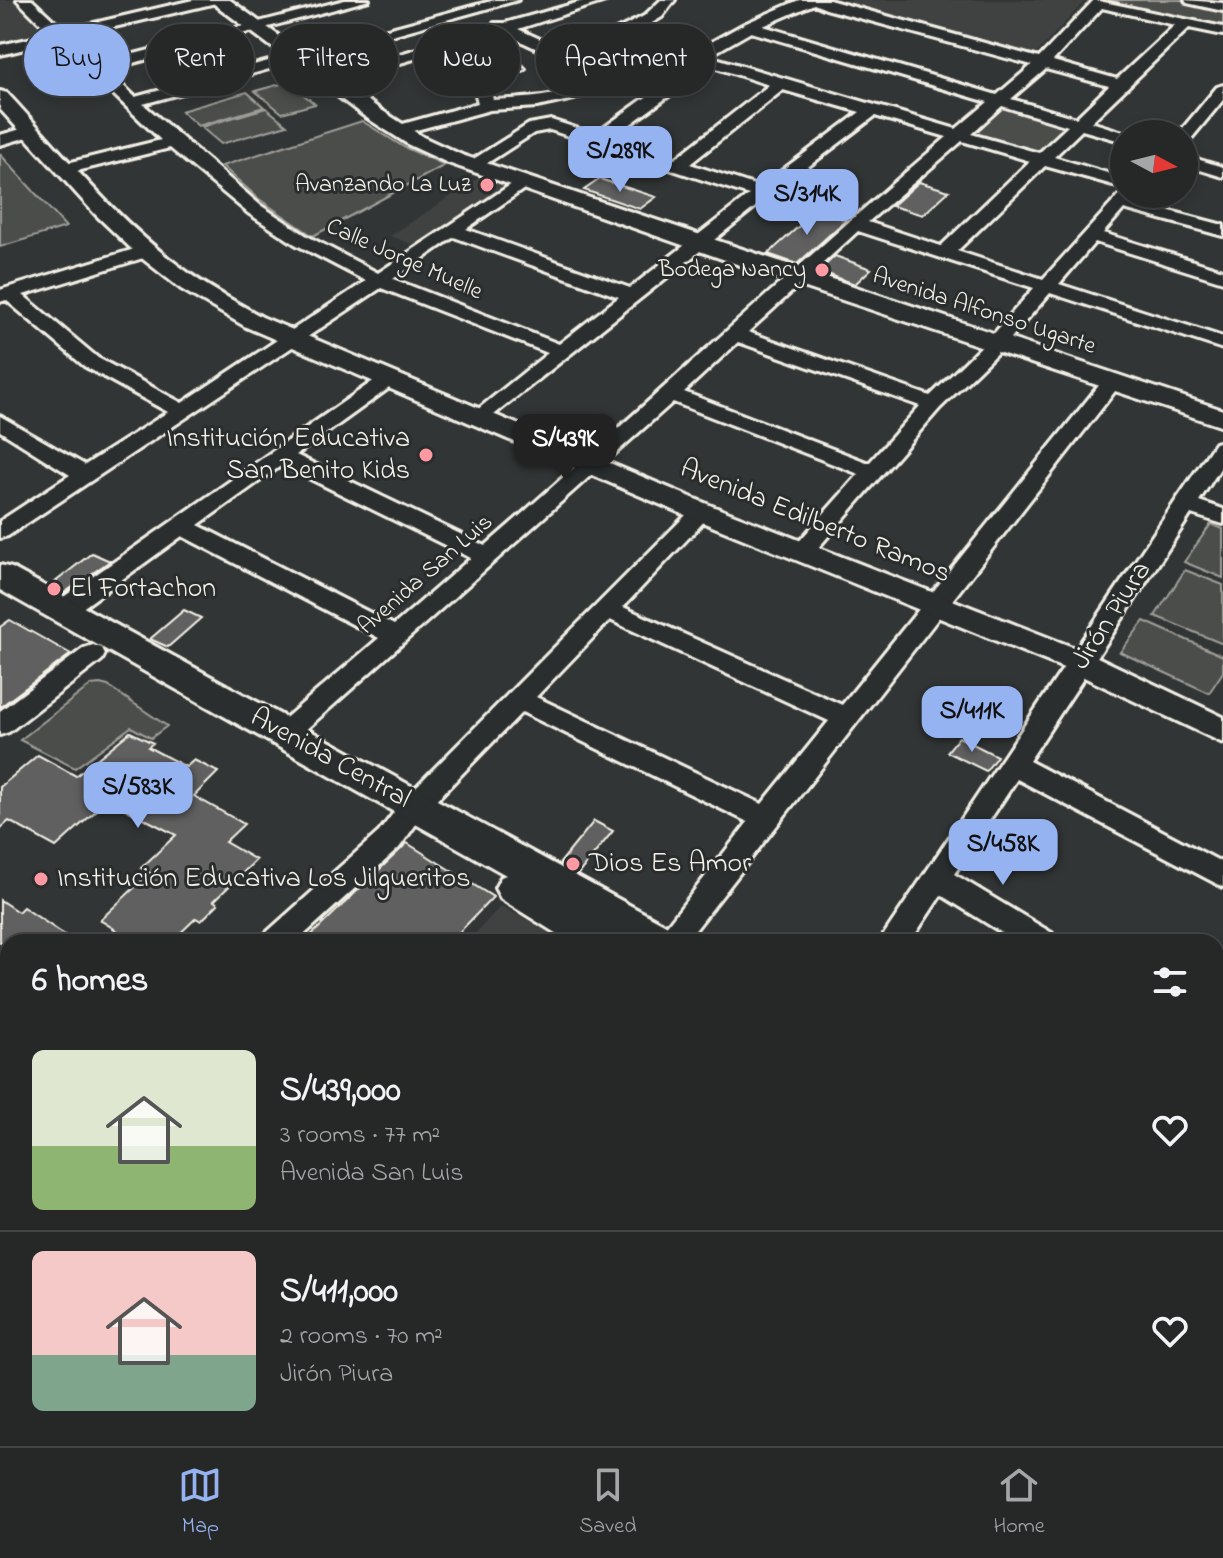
<!DOCTYPE html>
<meta charset="utf-8">
<style>
:root{--surface:#262828;--page:#323434;--text:#f1f3f6;--muted:#a4a6a8;--line:#424445;--accent:#95b2f1}
body{margin:0;font-family:"Indie Flower",sans-serif;background:var(--page);color:var(--text);height:100vh;display:flex;flex-direction:column;font-size:30px;white-space:nowrap}
*{box-sizing:border-box;margin:0}
p{font-size:26px;color:var(--muted)}
.icon{flex:none;width:44px;height:44px;fill:none;stroke:currentColor;stroke-width:2;stroke-linecap:round;stroke-linejoin:round}
.map{position:relative;flex:1;overflow:hidden}
.drawer{position:absolute;left:0px;top:934px;width:1224px;height:512px;display:flex;flex-direction:column;background:var(--surface);border-radius:24px 24px 0 0;box-shadow:0 4px 12px #0003,0 0 0 2px var(--line)}
.drawer>*{flex:none}
.guide{position:absolute;left:24px;top:24px;width:800px;height:72px;display:flex;gap:16px}
.needle{width:52px;rotate:97deg}
.tools{position:absolute;left:1110px;top:120px;display:grid;gap:16px}
.tools a{display:grid;place-items:center;width:88px;height:88px;border-radius:50%;background:var(--surface);box-shadow:0 4px 12px #0003,0 0 0 2px var(--line);font-size:40px}
.price{position:absolute;translate:-50% -68px;padding:0 18px;border-radius:16px;background:var(--accent);color:#111;font-size:26px;line-height:52px;filter:drop-shadow(0 2px 4px #0008)}
.price::after{content:'';position:absolute;left:50%;top:48px;width:24px;height:18px;margin-left:-12px;background:inherit;clip-path:polygon(0 0,100% 0,50% 100%)}
.price.active{background:#222;color:#fff}
ul{padding:0;list-style:none}
li{display:flex;align-items:center;gap:24px;height:200px;padding:0 32px}
li+li{border-top:2px solid var(--line)}
li span{display:grid;place-items:center;flex:none;width:224px;height:160px;border-radius:12px;color:#555}
li>.icon{margin-inline-start:auto}
span .icon{width:96px;height:96px;fill:#fffc;stroke-width:1}
li b{font-size:34px}
h2{display:flex;justify-content:space-between;align-items:center;height:96px;padding:0 32px;font-size:34px}
.chip{padding:0 28px;border-radius:36px;background:var(--surface);box-shadow:0 4px 12px #0003,0 0 0 2px var(--line);font-size:28px;line-height:72px}
.chip.active{background:var(--accent);color:#111}
.tab-bar{display:flex;justify-content:space-around;align-items:center;height:112px;border-top:2px solid var(--line);background:var(--surface);font-size:22px;color:var(--muted)}
.tab-bar a{display:grid;justify-items:center;gap:4px}
.tab-bar .active{color:var(--accent)}
.map>svg:first-child{display:block}
.built{fill:#404242}
.green{fill:#4b4d4c;stroke:#a09f9a;stroke-width:2}
.building{fill:#5f605f;stroke:#f4f1e8;stroke-width:2}
.lines{fill:none;stroke-linecap:round;stroke-linejoin:round}
.minor-casing{stroke:#f4f1e8;stroke-width:6}
.tertiary-casing{stroke:#f4f1e8;stroke-width:6}
.secondary-casing{stroke:#f4f1e8;stroke-width:6}
.minor{fill:#2a2d2e;fill-rule:evenodd}
.tertiary{fill:#2a2d2e;fill-rule:evenodd}
.secondary{fill:#2a2d2e;fill-rule:evenodd}
.poi-dot{fill:#ff9aa2;stroke:#2a2d2e;stroke-width:3}
.labels{text-anchor:middle;dominant-baseline:central;stroke-width:6;stroke-linejoin:round;paint-order:stroke}
.far-poi-label{font-size:24px;fill:#f4f1e8;stroke:#2a2d2e;text-anchor:end}
.far-street-label{font-size:24px;fill:#f4f1e8;stroke:#2a2d2e}
.poi-label{font-size:28px;fill:#f4f1e8;stroke:#2a2d2e;text-anchor:start}
.street-label{font-size:28px;fill:#f4f1e8;stroke:#2a2d2e}
</style>
<div class="map">
<svg width="1223" height="1446" viewBox="0 0 1223 1446">
<rect width="100%" height="100%" fill="#323535"/>
<filter id="ink" filterUnits="userSpaceOnUse"><feTurbulence type="fractalNoise" baseFrequency=".0125" numOctaves="2"/><feDisplacementMap in="SourceGraphic" scale="16" xChannelSelector="R" yChannelSelector="G"/><feConvolveMatrix kernelMatrix="1 2 1 2 8 2 1 2 1" color-interpolation-filters="sRGB"/></filter>
<g filter="url(#ink)">
<!-- built -->
<g class="built">
<polygon points="0,0 16,0 53,35 0,48"/>
<polygon points="847,0 1086,0 1033,57 834,5"/>
<polygon points="480,177 507,187 417,246 390,236"/>
<polygon points="501,906 567,942 467,942"/>
</g>
<!-- green -->
<g class="green">
<polygon points="1108,0 1182,0 1223,10 1223,28"/>
<polygon points="288,82 315,104 282,113 255,91"/>
<polygon points="247,92 264,107 198,126 181,111"/>
<polygon points="1001,103 1074,122 1040,154 968,132"/>
<polygon points="266,108 287,125 221,144 201,127"/>
<polygon points="362,121 404,147 445,165 313,236 259,199 222,166"/>
<polygon points="0,154 66,227 0,247"/>
<polygon points="1211,524 1223,529 1223,578 1184,562"/>
<polygon points="1185,570 1223,585 1223,644 1155,616"/>
<polygon points="1144,621 1223,656 1223,672 1209,693 1120,652"/>
<polygon points="100,684 108,686 167,726 151,738 131,727 75,768 20,740 91,685"/>
</g>
<!-- building -->
<g class="building">
<polygon points="600,179 656,197 640,209 584,190"/>
<polygon points="919,182 949,191 923,215 892,206"/>
<polygon points="817,210 846,220 797,264 768,254"/>
<polygon points="835,256 871,269 855,284 819,271"/>
<polygon points="92,553 110,561 64,593 50,586"/>
<polygon points="184,610 201,618 168,647 150,639"/>
<polygon points="10,620 71,654 0,707 0,627"/>
<polygon points="130,732 153,743 148,747 186,767 194,760 218,772 194,796 244,824 225,842 256,860 214,901 218,904 201,921 196,918 171,942 117,942 124,935 100,920 150,873 141,868 176,835 108,800 56,847 9,821 0,829 0,787 38,755 76,776"/>
<polygon points="959,737 997,756 986,771 947,752"/>
<polygon points="594,821 613,831 579,873 560,863"/>
<polygon points="407,843 493,897 450,942 304,942"/>
<polygon points="0,900 18,912 23,907 75,942 0,942"/>
</g>
<g class="lines">
<!-- minor casing -->
<g class="minor-casing">
<g id="minor">
<path d="M17,0h15l32,30 129,-30h25l-2,3 -144,34 27,26 246,-63h24l-262,70 28,27 360,-97h23l-375,104 117,101 47,31 71,37 143,-95 9,5 -3,4 -61,42 164,59 119,-93 -199,-65 -16,3 -56,36 -6,1 -8,-5 65,-41 22,-4 44,14 101,-73 -26,-8 -52,22 -15,13 -29,11 -37,8 -47,3 -92,25 -8,-5 2,-3 86,-24 -5,-20 2,-3 37,-14h10l3,3 -36,16 4,15c36,-2 74,-3 105,-23l-95,-44 -168,49h-10l-3,-3 3,-3 167,-49 2,-4h11l82,-23h22l-91,29 59,27 17,-6 6,-12 44,-22 17,-16h14l-13,17 -25,15 58,19 49,-27 55,-24h30l210,58 55,-58 129,27v8l-34,-7 -98,94 39,12h-6v8l-42,-12 -28,27 70,21v10l-79,-22 -88,85 86,28 81,-89v4h13l-5,7 91,24v11l-99,-27 -21,24 120,37v12l-128,-40 -36,42 164,53v12l-173,-56 -46,53 -64,62 -129,148h-16l-4,-5 4,-5 64,-72 -186,-72 -380,339 -9,3 -9,-3 -4,-7 4,-7 104,-89 -197,-102 -112,81 -9,2 -9,-2 -3,-6 3,-6 330,-230 7,-2 10,6 -3,4 -100,72 189,91c156,-135 304,-275 462,-409l-72,-21 -107,81 -283,225 -7,2 -11,-6 81,-65 -167,-65 -373,248 -8,2v-17l70,-46 -70,-44v-15l85,49 83,-53 -84,-46 -78,-66 -6,2v-12l141,-43h12l3,4 -3,4 -130,40 75,63 84,45 184,-122 -71,-37 -47,-31 -78,-65 -105,26 -6,-1 -2,-4 2,-4 102,-25 -103,-99 -58,14v-10l51,-11zM814,4l12,5 206,56 -35,30 -234,-69zM1102,8l73,17 -58,54 -64,-18zM751,32l237,70 -32,27 -247,-73zM625,38l31,10 -50,21 -14,-6 14,-7 6,-12zM710,66l59,19 -94,74 -65,-20zM1046,69l63,17 -33,32 -65,-19zM783,90l77,22 -100,75 -70,-23zM1002,106l66,20 -29,27 -68,-19zM962,141l68,20 -89,85 -73,-24zM858,231l176,57 -44,50 -60,58 -182,-64zM454,237l165,60 -60,47 -166,-65zM738,342l182,64 -51,57 -185,-71zM282,465l189,93 -77,67 -196,-100z"/>
<polygon points="1185,0 1223,3 1223,11 1187,3"/>
<polygon points="1223,85 1223,100 1190,140 1184,142 1184,134 1178,134 1217,87"/>
<polygon points="32,126 38,128 38,134 0,145 0,135"/>
<polygon points="1184,155 1223,167 1223,177 1184,165"/>
<path d="M1112,376l7,2 3,4 -3,4 -433,556h-32l94,-120 -226,-110 -98,101 -25,35 -103,94h-35l5,-9 113,-101 25,-33 290,-292h16l3,5 -90,95 219,98 263,-327zM610,620l219,101 -67,83 -226,-107z"/>
<polygon points="1223,441 1223,464 1199,501 1223,509 1223,524 1191,514 1029,761 1223,863 1223,887 1017,779 954,874 1052,933 1057,942 1017,942 941,895 910,942 879,942 1177,499 1215,443"/>
<polygon points="93,645 102,648 105,654 102,660 9,732 0,735 0,711 84,648"/>
<polygon points="0,1012 8,1014 8,1045 0,1042"/>
<polygon points="1216,1039 1223,1042 1223,1073 1216,1070"/>
<polygon points="8,1180 8,1217 0,1220 0,1183"/>
<polygon points="273,1438 318,1438 321,1446 277,1446"/>
<polygon points="533,1438 574,1438 570,1446 530,1446"/>
<polygon points="671,1438 715,1438 718,1446 675,1446"/>
</g>
</g>
<!-- tertiary casing -->
<g class="tertiary-casing">
<g id="tertiary">
<polygon points="209,0 230,0 378,108 423,137 462,155 1223,410 1223,427 788,282 448,163 409,145 364,116"/>
<path d="M0,91l7,2c55,59 107,125 172,173 26,20 55,35 83,51l450,189 381,149 130,62v26l-152,-72 -379,-153 -446,-191 -65,-38 -42,-33 -44,-42 -95,-105z"/>
</g>
</g>
<!-- secondary casing -->
<g class="secondary-casing">
<g id="secondary">
<polygon points="0,565 12,568 675,930 681,942 570,942 501,899 495,888 501,877 506,875 0,590"/>
<polygon points="1216,1319 1223,1322 1223,1427 1216,1424"/>
</g>
</g>
<!-- minor -->
<use href="#minor" class="minor"/>
<!-- tertiary -->
<use href="#tertiary" class="tertiary"/>
<!-- secondary -->
<use href="#secondary" class="secondary"/>
</g>
</g>
<!-- markers -->
<g class="poi-dot">
<circle cx="487" cy="185" r="8"/>
<circle cx="822" cy="270" r="8"/>
<circle cx="426" cy="455" r="8"/>
<circle cx="54" cy="589" r="8"/>
<circle cx="573" cy="864" r="8"/>
<circle cx="41" cy="879" r="8"/>
</g>
<g class="labels">
<!-- far-poi labels -->
<g class="far-poi-label">
<text x="471" y="185">Avanzando La Luz</text>
<text x="806" y="270">Bodega Nancy</text>
</g>
<!-- far-street labels -->
<g class="far-street-label">
<text transform="translate(404 260) rotate(24)">Calle Jorge Muelle</text>
<text transform="translate(984 312) rotate(18)">Avenida Alfonso Ugarte</text>
<text transform="translate(426 575) rotate(-41)">Avenida San Luis</text>
</g>
<!-- poi labels -->
<g class="poi-label">
<text x="410" y="439" text-anchor="end">Institución Educativa<tspan x="410" dy="32">San Benito Kids</tspan></text>
<text x="70" y="589">El Fortachon</text>
<text x="589" y="864">Dios Es Amor</text>
<text x="57" y="879">Institución Educativa Los Jilgueritos</text>
</g>
<!-- street labels -->
<g class="street-label">
<text transform="translate(815 522) rotate(22)">Avenida Edilberto Ramos</text>
<text transform="translate(1112 616) rotate(-57)">Jirón Piura</text>
<text transform="translate(330 759) rotate(29)">Avenida Central</text>
</g>
</g>
</svg>
<div class="tools">
<a><svg class="needle" viewBox="-14 -14 28 28"><path d="M0-13l5 13h-10z" fill="#e53935"/><path d="M0 13l5-13h-10z" fill="#a4a6a8"/></svg></a>
</div>
<b class="price" style="left:620px;top:194px">S/289K</b>
<b class="price" style="left:807px;top:237px">S/314K</b>
<b class="price active" style="left:565px;top:482px">S/439K</b>
<b class="price" style="left:972px;top:754px">S/411K</b>
<b class="price" style="left:138px;top:830px">S/583K</b>
<b class="price" style="left:1003px;top:887px">S/458K</b>
<div class="guide">
<a class="chip active">Buy</a>
<a class="chip">Rent</a>
<a class="chip">Filters</a>
<a class="chip">New</a>
<a class="chip">Apartment</a>
</div>
<section class="drawer">
<h2>6 homes<svg class="icon" aria-label="filters" viewBox="0 0 24 24"><path d="M4 7h16M4 17h16"/><circle cx="9" cy="7" r="2"/><circle cx="15" cy="17" r="2"/></svg></h2>
<ul>
<li><span style="background:linear-gradient(#dfe7d0 60%,#8fb573 0)"><svg class="icon" aria-label="home" viewBox="0 0 24 24"><path d="M3 11l9-7 9 7M6 9v11h12V9"/></svg></span><div><b>S/439,000</b><p>3 rooms · 77 m²</p><p>Avenida San Luis</p></div><svg class="icon" aria-label="heart" viewBox="0 0 24 24"><path d="M12 20l-8-8c-3-5 5-10 8-4 3-6 11-1 8 4z"/></svg></li>
<li><span style="background:linear-gradient(#f6c9c9 65%,#7fa58c 0)"><svg class="icon" aria-label="home" viewBox="0 0 24 24"><path d="M3 11l9-7 9 7M6 9v11h12V9"/></svg></span><div><b>S/411,000</b><p>2 rooms · 70 m²</p><p>Jirón Piura</p></div><svg class="icon" aria-label="heart" viewBox="0 0 24 24"><path d="M12 20l-8-8c-3-5 5-10 8-4 3-6 11-1 8 4z"/></svg></li>
</ul>
</section>
</div>
<nav class="tab-bar">
<a class="active"><svg class="icon" aria-label="map" viewBox="0 0 24 24"><path d="M3 6l6-2 6 2 6-2v14l-6 2-6-2-6 2zM9 4v14M15 6v14"/></svg>Map</a>
<a><svg class="icon" aria-label="saved" viewBox="0 0 24 24"><path d="M7 4h10v16l-5-4-5 4z"/></svg>Saved</a>
<a><svg class="icon" aria-label="home" viewBox="0 0 24 24"><path d="M3 11l9-7 9 7M6 9v11h12V9"/></svg>Home</a>
</nav>
